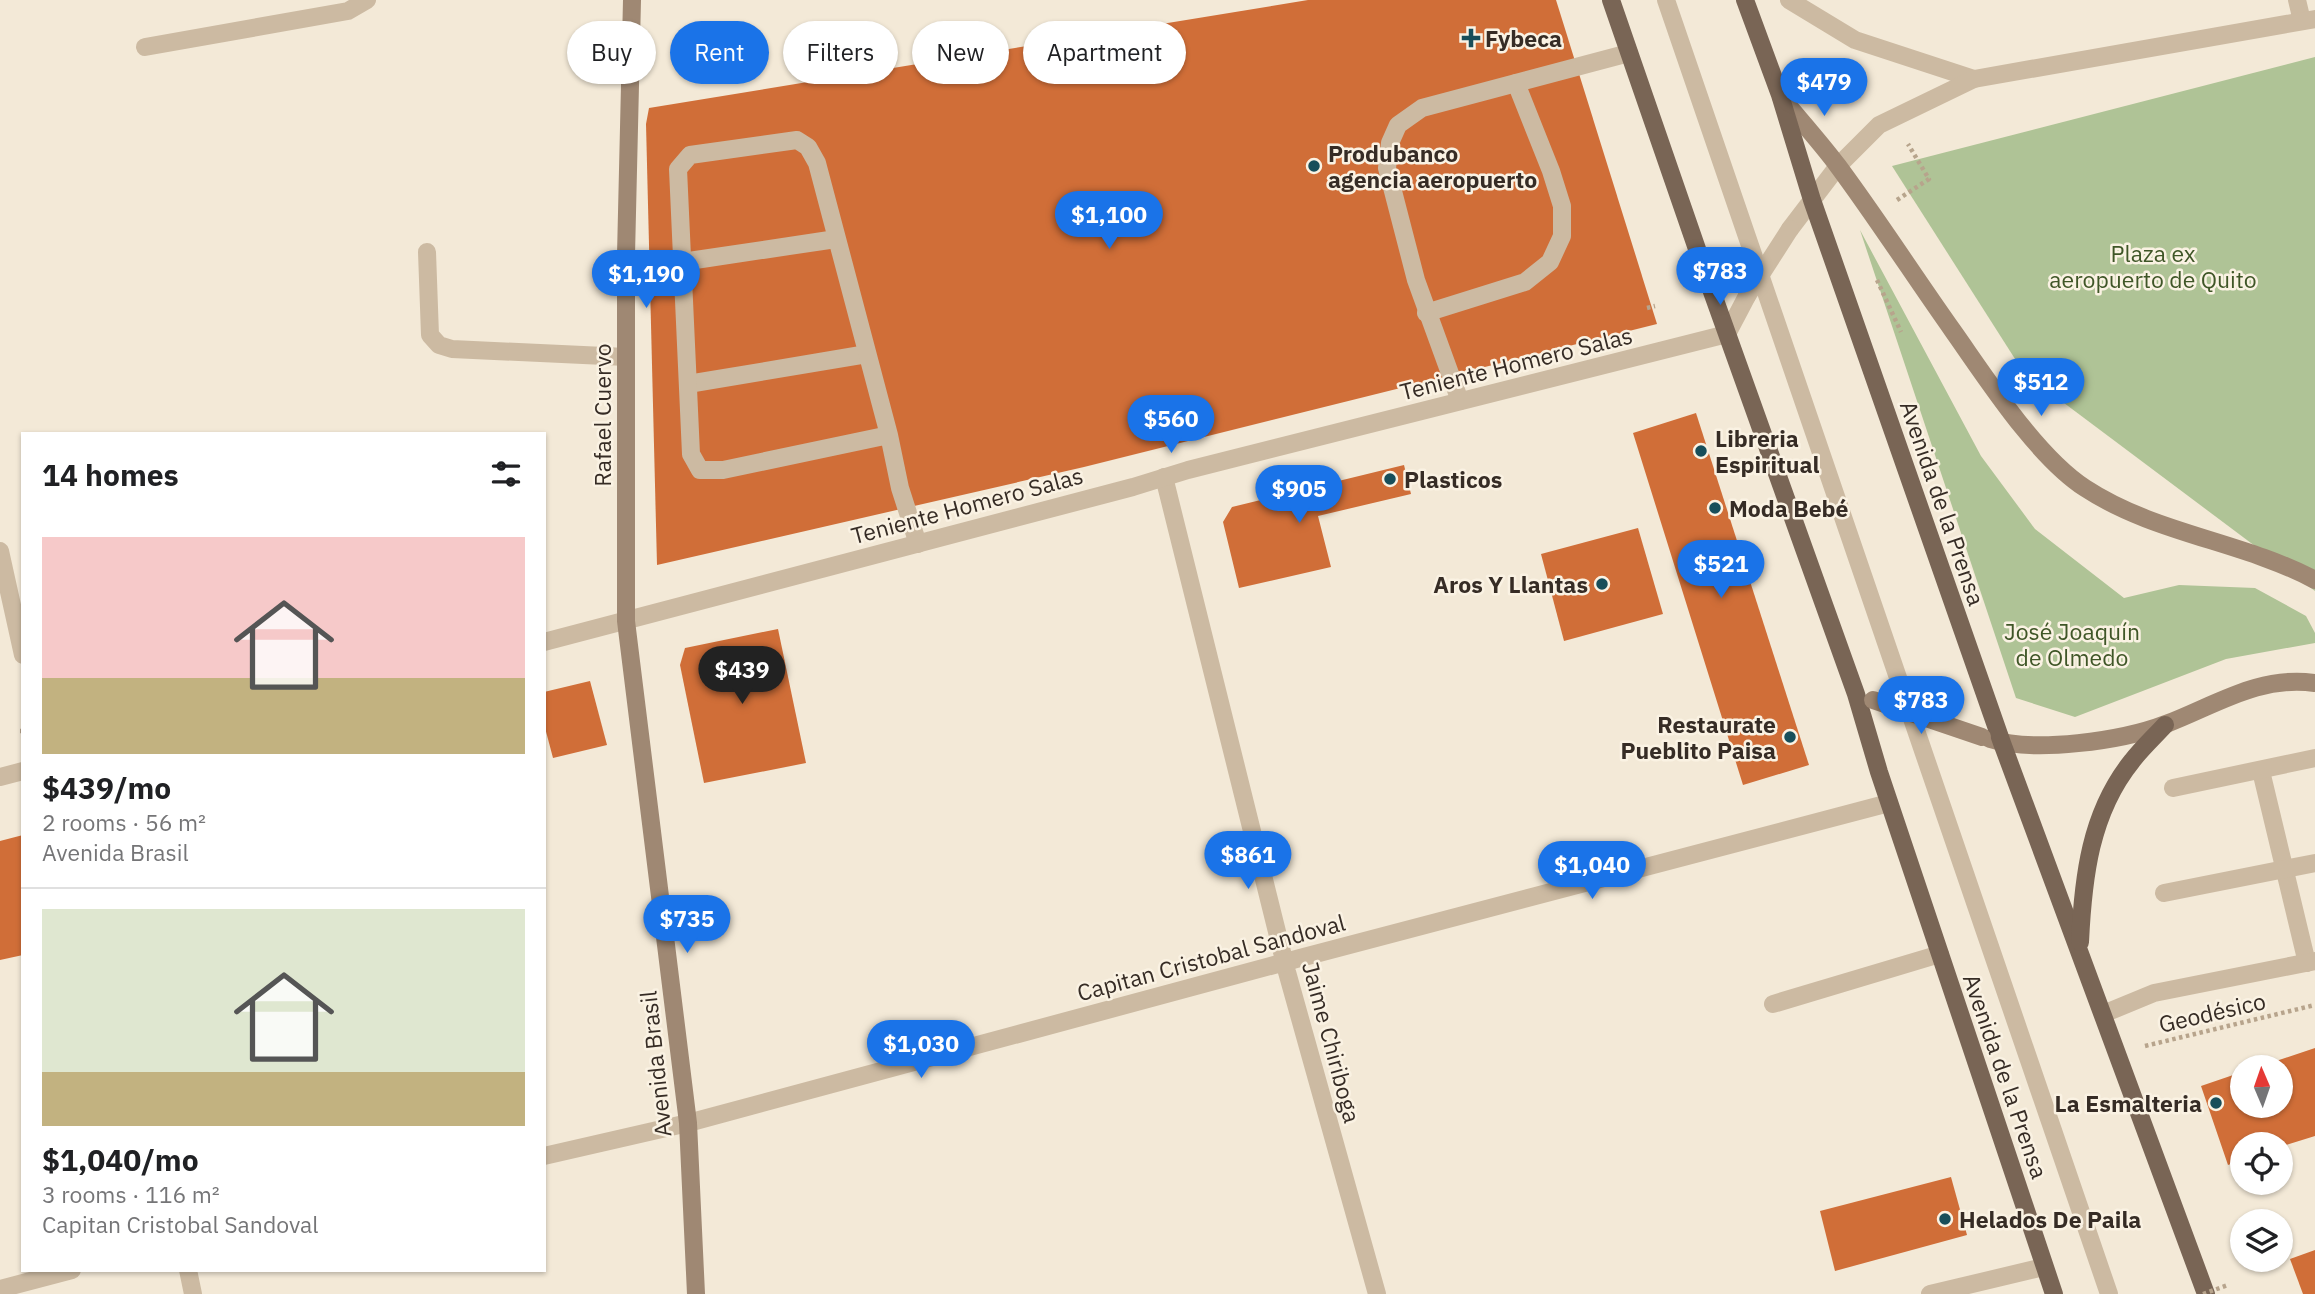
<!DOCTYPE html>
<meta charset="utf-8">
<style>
:root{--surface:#fff;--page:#f6f6f6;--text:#202124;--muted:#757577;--line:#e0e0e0;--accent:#1a73e8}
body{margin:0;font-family:"IBM Plex Sans",sans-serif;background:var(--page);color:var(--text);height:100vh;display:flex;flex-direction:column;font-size:26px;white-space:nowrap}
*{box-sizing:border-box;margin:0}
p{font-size:23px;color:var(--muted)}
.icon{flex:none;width:38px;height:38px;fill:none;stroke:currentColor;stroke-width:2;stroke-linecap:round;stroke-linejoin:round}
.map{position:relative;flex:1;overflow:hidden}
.side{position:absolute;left:21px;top:432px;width:525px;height:840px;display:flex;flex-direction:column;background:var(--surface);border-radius:0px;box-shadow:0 2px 5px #0004}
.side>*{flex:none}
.banner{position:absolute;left:567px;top:21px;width:665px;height:63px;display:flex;gap:14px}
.needle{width:46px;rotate:358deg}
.tools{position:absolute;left:2230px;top:1055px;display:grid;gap:14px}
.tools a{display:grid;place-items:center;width:63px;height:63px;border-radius:50%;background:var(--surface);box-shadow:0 2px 5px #0004;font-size:35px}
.price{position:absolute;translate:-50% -60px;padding:0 16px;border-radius:24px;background:var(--accent);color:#fff;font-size:23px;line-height:46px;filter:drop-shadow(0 2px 4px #0008)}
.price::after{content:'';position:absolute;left:50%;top:42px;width:21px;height:16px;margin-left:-10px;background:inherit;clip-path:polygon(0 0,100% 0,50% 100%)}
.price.active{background:#222;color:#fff}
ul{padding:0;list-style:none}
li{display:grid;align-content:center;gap:14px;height:371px;padding:0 21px}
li+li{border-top:2px solid var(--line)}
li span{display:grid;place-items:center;height:217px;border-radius:0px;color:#555}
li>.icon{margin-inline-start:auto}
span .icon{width:126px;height:126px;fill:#fffc;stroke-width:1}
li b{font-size:30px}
h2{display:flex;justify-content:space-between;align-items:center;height:84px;padding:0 21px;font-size:30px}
.chip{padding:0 24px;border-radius:32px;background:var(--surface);box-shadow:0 2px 5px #0004;font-size:24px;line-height:63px}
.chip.active{background:var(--accent);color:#fff}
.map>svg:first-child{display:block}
.green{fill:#afc396}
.building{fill:#d06e38}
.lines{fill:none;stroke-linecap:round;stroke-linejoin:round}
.path{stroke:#b7a48c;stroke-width:4.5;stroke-dasharray:3.5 3.5;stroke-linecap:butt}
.lane{stroke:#ccbaa2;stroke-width:18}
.street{stroke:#ccbaa2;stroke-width:18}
.secondary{stroke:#9f8873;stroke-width:18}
.primary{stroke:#796555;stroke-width:18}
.path-bridge{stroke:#b7a48c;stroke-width:4.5;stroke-dasharray:3.5 3.5;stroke-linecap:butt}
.street-bridge{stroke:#ccbaa2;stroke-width:18}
.secondary-bridge{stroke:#9f8873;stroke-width:18}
.poi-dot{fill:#184e5a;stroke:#faf2e3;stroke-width:2.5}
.labels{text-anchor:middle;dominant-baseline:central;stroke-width:5;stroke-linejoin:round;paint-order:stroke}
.poi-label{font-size:23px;font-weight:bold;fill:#362c25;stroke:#faf2e3;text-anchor:start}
.park-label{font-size:23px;fill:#3f5627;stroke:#faf2e3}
.street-label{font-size:23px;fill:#362c25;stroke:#faf2e3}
</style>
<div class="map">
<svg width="2315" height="1294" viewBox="0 0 2315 1294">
<rect width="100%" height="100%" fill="#f3e9d7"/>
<!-- green -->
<g class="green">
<polygon points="2315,57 2315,591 2024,373 1892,166"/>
<polygon points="1860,230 1981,456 2035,529 2124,598 2179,585 2255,588 2306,616 2315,633 2315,643 2226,659 2075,717 2016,698"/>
</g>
<!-- building -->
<g class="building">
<polygon points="1308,0 1556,0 1657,324 1084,467 657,565 646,124 649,108"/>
<polygon points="1696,413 1809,765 1743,785 1633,433"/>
<polygon points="1404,465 1411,494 1318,516 1331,567 1239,588 1223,522 1232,507"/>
<polygon points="1638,528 1663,614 1564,641 1541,554"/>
<polygon points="778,629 806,763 704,783 680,665 685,648"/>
<polygon points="590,681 607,745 553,758 544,724 544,692"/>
<polygon points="23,835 23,955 0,960 0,841"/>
<polygon points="2315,1048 2315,1136 2280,1147 2280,1144 2242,1144 2242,1160 2228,1165 2201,1086 2242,1072 2242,1106 2280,1106 2280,1068 2258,1067"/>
<polygon points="1951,1177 1967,1235 1835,1271 1820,1211"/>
<polygon points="2315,1250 2315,1294 2303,1294 2290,1259"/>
</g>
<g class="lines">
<!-- path -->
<g class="path">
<polyline points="1897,200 1929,179 1908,144"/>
<polyline points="1877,280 1901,332"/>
<polyline points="1647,308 1655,306"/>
<polyline points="20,731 23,731"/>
<polyline points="2145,1046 2315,1005"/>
</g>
<!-- lane -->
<g class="lane">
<polyline points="1666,0 2109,1294"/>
<polyline points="1789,0 1855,40 1974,79"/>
<polyline points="2297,0 2302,21"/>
<polyline points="427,252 430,335 439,345 452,349 626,357"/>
<polyline points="682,262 836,239"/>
<polyline points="1426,313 1525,282 1550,262 1562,236 1562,206 1551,171 1516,83"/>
<polyline points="688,384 867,354"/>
<polyline points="1460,401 1416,280 1387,168 1390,143 1398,125 1422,108 1629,53"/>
<polyline points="889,435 723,470 700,470 691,454 678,169 690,155 797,140 808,147 817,163 889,435 900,488 918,544"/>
<polyline points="2261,771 2307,963"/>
<polyline points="2173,788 2315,758"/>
<polyline points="2164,893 2315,863"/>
<polyline points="1773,1004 1940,954"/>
<polyline points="2103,1014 2154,993 2315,961"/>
</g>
<!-- street -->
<g class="street">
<polyline points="145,47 348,11 367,0"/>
<polyline points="1790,229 1838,166 1879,125 1974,79 2315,19"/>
<polyline points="1164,477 1287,972 1377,1294"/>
<polyline points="0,551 23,655"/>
<polyline points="544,642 1133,487 1188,470 1727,334 1747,296"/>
<polyline points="0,777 23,771"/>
<polyline points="544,1156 688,1123 1300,958 1889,803"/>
<polyline points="188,1270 193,1294"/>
<polyline points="0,1289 72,1270"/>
<polyline points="1930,1294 2044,1267"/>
</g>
<!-- secondary -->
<g class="secondary">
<polyline points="632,0 626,255 626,621 688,1123 696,1294"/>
<path d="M1781,97c19,23 39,45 57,69 40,54 76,110 115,165 34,48 83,125 132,157 70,46 157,53 230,92"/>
<path d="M1990,739c44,14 132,2 176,-15 50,-19 93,-49 149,-41"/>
</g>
<!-- primary -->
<g class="primary">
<polyline points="1611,0 1706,275 1856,694 1879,772 2054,1294"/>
<polyline points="1745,0 1780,95 1812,200 2002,743 2206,1294"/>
<path d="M2080,942c3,-64 10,-129 52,-181 10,-13 22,-24 33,-36"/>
</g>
<!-- path-bridge -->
<polyline class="path-bridge" points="2203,1294 2228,1285"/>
<!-- street-bridge -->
<polyline class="street-bridge" points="1747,296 1790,229"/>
<!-- secondary-bridge -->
<polyline class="secondary-bridge" points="1873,700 1982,737"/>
</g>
<!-- markers -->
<g class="poi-dot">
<path d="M1467.5 27.5h7v7h7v7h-7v7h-7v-7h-7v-7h7z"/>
<circle cx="1314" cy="166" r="7"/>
<circle cx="1701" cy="451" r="7"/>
<circle cx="1390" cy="479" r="7"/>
<circle cx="1715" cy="508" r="7"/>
<circle cx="1602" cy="584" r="7"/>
<circle cx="1790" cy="737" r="7"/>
<circle cx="2216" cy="1103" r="7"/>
<circle cx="1945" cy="1219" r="7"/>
</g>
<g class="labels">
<!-- poi labels -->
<g class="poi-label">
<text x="1485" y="38">Fybeca</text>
<text x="1328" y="153">Produbanco<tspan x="1328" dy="26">agencia aeropuerto</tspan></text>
<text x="1715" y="438">Libreria<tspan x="1715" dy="26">Espiritual</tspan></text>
<text x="1404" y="479">Plasticos</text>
<text x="1729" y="508">Moda Bebé</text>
<text x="1588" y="584" text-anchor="end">Aros Y Llantas</text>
<text x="1776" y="724" text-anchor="end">Restaurate<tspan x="1776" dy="26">Pueblito Paisa</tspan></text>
<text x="2202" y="1103" text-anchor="end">La Esmalteria</text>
<text x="1959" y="1219">Helados De Paila</text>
</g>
<!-- park labels -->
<g class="park-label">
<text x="2153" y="253">Plaza ex<tspan x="2153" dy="26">aeropuerto de Quito</tspan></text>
<text x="2072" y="631">José Joaquín<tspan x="2072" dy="26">de Olmedo</tspan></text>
</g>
<!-- street labels -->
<g class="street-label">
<text transform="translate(1516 363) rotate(-14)">Teniente Homero Salas</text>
<text transform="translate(602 415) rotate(-90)">Rafael Cuervo</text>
<text transform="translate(1943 503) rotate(71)">Avenida de la Prensa</text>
<text transform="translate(967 505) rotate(-15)">Teniente Homero Salas</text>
<text transform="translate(1211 957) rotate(-15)">Capitan Cristobal Sandoval</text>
<text transform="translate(2212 1012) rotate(-13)">Geodésico</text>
<text transform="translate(1332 1042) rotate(75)">Jaime Chiriboga</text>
<text transform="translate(655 1064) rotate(-96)">Avenida Brasil</text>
<text transform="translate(2006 1076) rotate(71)">Avenida de la Prensa</text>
</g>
</g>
</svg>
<div class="tools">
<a><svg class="needle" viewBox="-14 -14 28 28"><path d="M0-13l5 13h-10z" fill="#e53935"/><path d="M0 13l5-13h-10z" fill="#757577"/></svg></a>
<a><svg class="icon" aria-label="locate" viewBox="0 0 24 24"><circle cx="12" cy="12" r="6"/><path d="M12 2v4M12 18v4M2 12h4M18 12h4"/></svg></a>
<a><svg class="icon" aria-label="layers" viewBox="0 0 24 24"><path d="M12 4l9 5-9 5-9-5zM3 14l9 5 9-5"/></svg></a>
</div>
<b class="price" style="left:1824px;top:118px">$479</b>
<b class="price" style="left:1109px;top:251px">$1,100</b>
<b class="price" style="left:1720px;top:307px">$783</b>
<b class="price" style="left:646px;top:310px">$1,190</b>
<b class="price" style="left:2041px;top:418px">$512</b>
<b class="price" style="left:1171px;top:455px">$560</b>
<b class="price" style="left:1299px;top:525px">$905</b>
<b class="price" style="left:1721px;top:600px">$521</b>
<b class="price active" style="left:742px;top:706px">$439</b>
<b class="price" style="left:1921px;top:736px">$783</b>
<b class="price" style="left:1248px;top:891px">$861</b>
<b class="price" style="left:1592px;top:901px">$1,040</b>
<b class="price" style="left:687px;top:955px">$735</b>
<b class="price" style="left:921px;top:1080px">$1,030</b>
<div class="banner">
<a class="chip">Buy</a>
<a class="chip active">Rent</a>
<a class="chip">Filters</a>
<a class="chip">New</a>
<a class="chip">Apartment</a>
</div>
<section class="side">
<h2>14 homes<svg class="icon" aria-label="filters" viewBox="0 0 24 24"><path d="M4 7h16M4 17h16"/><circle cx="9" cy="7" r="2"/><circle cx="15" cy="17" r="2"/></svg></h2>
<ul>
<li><span style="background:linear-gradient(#f6c9c9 65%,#c2b280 0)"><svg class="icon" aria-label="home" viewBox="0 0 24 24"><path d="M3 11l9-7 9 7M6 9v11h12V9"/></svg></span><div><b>$439/mo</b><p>2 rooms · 56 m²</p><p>Avenida Brasil</p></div></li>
<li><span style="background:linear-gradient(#dfe7d0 75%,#c2b280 0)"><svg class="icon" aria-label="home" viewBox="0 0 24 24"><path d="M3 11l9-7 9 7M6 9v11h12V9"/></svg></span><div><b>$1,040/mo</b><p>3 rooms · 116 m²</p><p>Capitan Cristobal Sandoval</p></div></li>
</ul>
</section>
</div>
